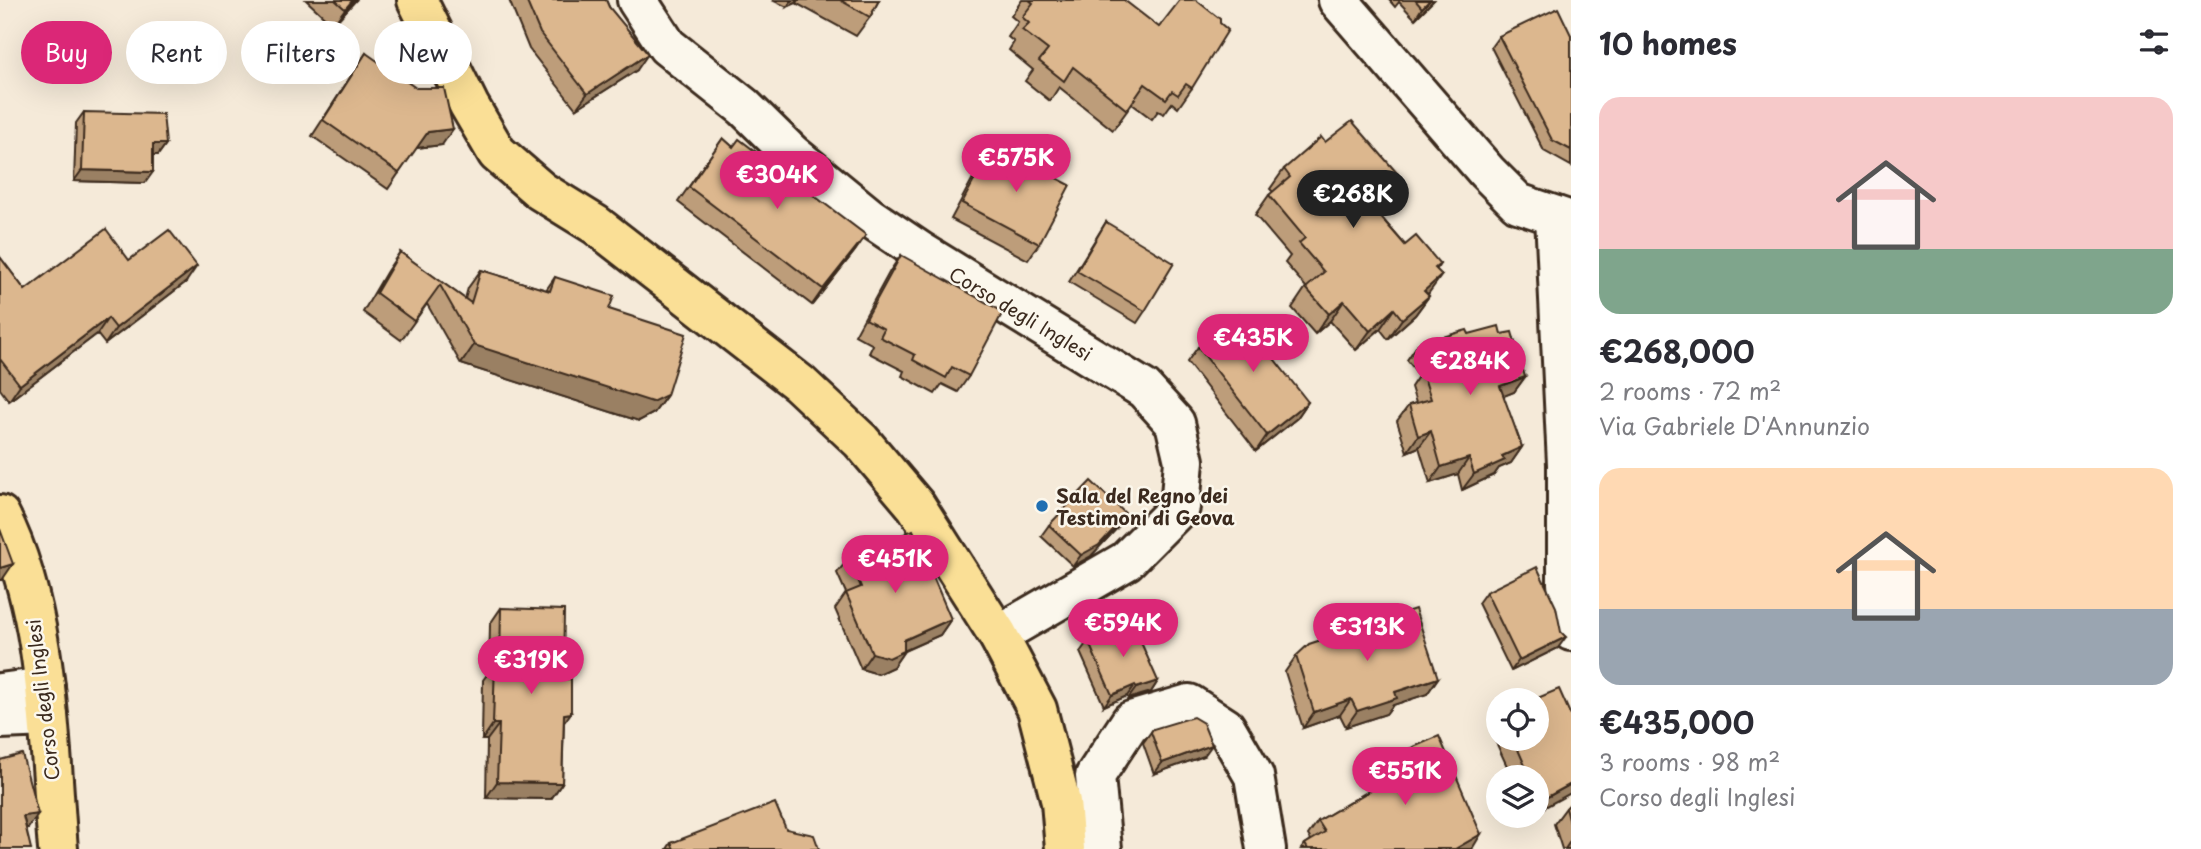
<!DOCTYPE html>
<meta charset="utf-8">
<style>
:root{--surface:#fff;--page:#f2f2f3;--text:#2b2b33;--muted:#7c7c81;--accent:#db2777}
body{margin:0;font-family:"Playpen Sans",sans-serif;background:var(--page);color:var(--text);height:100vh;display:flex;flex-direction:column;font-size:26px;white-space:nowrap}
*{box-sizing:border-box;margin:0}
p{font-size:23px;color:var(--muted)}
.icon{flex:none;width:38px;height:38px;fill:none;stroke:currentColor;stroke-width:2;stroke-linecap:round;stroke-linejoin:round}
.map{position:relative;flex:1;overflow:hidden}
.panel{display:flex;flex-direction:column;background:var(--surface);width:630px}
.panel>*{flex:none}
.top-card{position:absolute;left:21px;top:21px;width:665px;height:63px;display:flex;gap:14px}
.fabs{position:absolute;left:1486px;top:688px;display:grid;gap:14px}
.fabs a{display:grid;place-items:center;width:63px;height:63px;border-radius:50%;background:var(--surface);box-shadow:0 7px 28px #0002;font-size:35px}
.price{position:absolute;translate:-50% -60px;padding:0 16px;border-radius:24px;background:var(--accent);color:#fff;font-size:23px;line-height:46px;filter:drop-shadow(0 2px 4px #0008)}
.price::after{content:'';position:absolute;left:50%;top:42px;width:21px;height:16px;margin-left:-10px;background:inherit;clip-path:polygon(0 0,100% 0,50% 100%)}
.price.selected{background:#222;color:#fff}
ul{padding:0;list-style:none}
li{display:grid;align-content:center;gap:14px;height:371px;padding:0 28px}
li span{display:grid;place-items:center;height:217px;border-radius:21px;color:#555}
li>.icon{margin-inline-start:auto}
span .icon{width:126px;height:126px;fill:#fffc;stroke-width:1}
li b{font-size:30px}
h2{display:flex;justify-content:space-between;align-items:center;height:84px;padding:0 28px;font-size:30px}
.tag{padding:0 24px;border-radius:32px;background:var(--surface);box-shadow:0 7px 28px #0002;font-size:24px;line-height:63px}
.tag.selected{background:var(--accent);color:#fff}
main{display:flex;flex:1;min-height:0}
.map>svg:first-child{display:block}
.lines{fill:none;stroke-linecap:round;stroke-linejoin:round}
.minor-casing{stroke:#3b2a1e;stroke-width:44}
.major-casing{stroke:#3b2a1e;stroke-width:44}
.minor{stroke:#fbf7ec;stroke-width:38}
.major{stroke:#fadf96;stroke-width:38}
.wall{fill:#bd9d7a;stroke:#3b2a1e;stroke-width:2}
.shaded-wall{fill:#9a8063;stroke:#3b2a1e;stroke-width:2}
.building{fill:#dcb78e;stroke:#3b2a1e;stroke-width:2}
.poi-dot{fill:#1f6fb2;stroke:#fbf7ec;stroke-width:2.5}
.labels{text-anchor:middle;dominant-baseline:central;stroke-width:5;stroke-linejoin:round;paint-order:stroke}
.street-label{font-size:19px;fill:#3b2a1e;stroke:#fbf7ec}
.poi-label{font-size:19px;font-weight:bold;fill:#3b2a1e;stroke:#fbf7ec;text-anchor:start}
</style>
<main>
<div class="map">
<svg width="1571" height="849" viewBox="0 0 1571 849">
<rect width="100%" height="100%" fill="#f5ead9"/>
<filter id="ink" filterUnits="userSpaceOnUse"><feTurbulence type="fractalNoise" baseFrequency=".0143" numOctaves="2"/><feDisplacementMap in="SourceGraphic" scale="14" xChannelSelector="R" yChannelSelector="G"/><feConvolveMatrix kernelMatrix="1 2 1 2 8 2 1 2 1" color-interpolation-filters="sRGB"/></filter>
<g filter="url(#ink)">
<g class="lines">
<!-- minor casing -->
<g class="minor-casing">
<g id="minor">
<polyline points="637,0 667,46 744,107 792,154 869,217 921,252 1144,389 1175,423 1184,461 1180,507 1126,561 998,635"/>
<polyline points="1338,0 1487,172 1518,203 1571,221"/>
<polyline points="1555,216 1567,464 1567,583 1571,631"/>
<polyline points="0,693 45,687"/>
<polyline points="0,719 48,717"/>
<polyline points="1102,849 1095,776 1131,721 1189,704 1226,728 1254,776 1266,849"/>
</g>
</g>
<!-- major casing -->
<g class="major-casing">
<g id="major">
<polyline points="417,0 469,105 497,153 541,191 596,225 799,383 861,441 916,506 998,635 1037,709 1061,802 1065,849"/>
<path d="M0,515c49,96 49,228 58,334"/>
</g>
</g>
<!-- minor -->
<use href="#minor" class="minor"/>
<!-- major -->
<use href="#major" class="major"/>
</g>
<!-- wall -->
<g class="wall">
<polygon points="306,0 356,0 333,25"/>
<polygon points="509,0 606,0 637,70 576,109 529,49"/>
<polygon points="772,0 879,0 870,17 856,36 796,3 787,7"/>
<polygon points="1022,0 1124,0 1192,88 1178,108 1172,103 1164,114 1158,111 1152,119 1132,104 1113,130 1059,87 1050,101 1025,81 1033,70 1009,50 1014,42 1008,37 1018,22 1011,16"/>
<polygon points="1389,0 1434,0 1415,19 1399,2 1395,7"/>
<polygon points="1571,35 1571,166 1544,151 1491,47 1499,36"/>
<polygon points="366,53 442,145 416,148 388,189 312,136"/>
<polygon points="84,112 166,144 158,155 153,155 145,183 74,181 76,123"/>
<polygon points="723,138 733,147 866,235 855,251 812,305 678,202"/>
<polygon points="1325,142 1397,173 1383,193 1370,204 1405,245 1440,264 1437,269 1428,295 1429,296 1415,315 1388,339 1380,329 1356,350 1330,321 1315,334 1292,308 1306,287 1285,263 1290,256 1255,215 1269,195 1273,192 1270,189 1284,169"/>
<polygon points="993,145 1039,244 1028,260 951,219 982,161"/>
<polygon points="1106,222 1145,311 1137,323 1069,282"/>
<polygon points="400,252 465,299 468,288 481,270 546,290 555,277 609,309 667,395 654,413 639,421 461,364 427,304 401,340 363,312 387,271"/>
<polygon points="901,255 969,376 958,392 942,384 935,394 902,376 904,371 869,353 873,345 855,335 890,271"/>
<polygon points="0,257 25,290 129,260 186,282 105,344 97,334 9,401 0,389"/>
<polygon points="1469,334 1501,334 1525,377 1514,392 1503,396 1522,447 1511,463 1499,468 1494,475 1462,490 1458,474 1430,483 1419,447 1407,452 1397,421 1409,405 1416,403 1411,387 1419,375 1407,360 1418,344"/>
<polygon points="1198,347 1308,402 1297,418 1256,451 1187,362"/>
<polygon points="1127,515 1119,526 1091,556 1073,566 1041,536 1049,525"/>
<polygon points="849,558 951,619 940,635 904,651 893,667 878,674 861,669 835,609 846,593 837,573"/>
<polygon points="1486,592 1558,648 1511,671 1478,603"/>
<polygon points="501,608 563,679 564,723 562,783 551,799 486,798 487,740 482,740 483,680 489,672 490,624"/>
<polygon points="1088,641 1158,681 1151,692 1128,699 1127,696 1104,706 1080,652"/>
<polygon points="1296,656 1438,678 1427,694 1393,705 1386,714 1346,727 1340,715 1303,728 1285,672"/>
<polygon points="1571,716 1536,812 1536,777 1512,777 1494,738 1498,733 1498,738 1536,738"/>
<polygon points="1153,729 1204,756 1154,774 1143,743"/>
<polygon points="1374,764 1472,849 1301,849 1305,844 1311,840 1308,835 1318,821 1370,790 1365,778"/>
<polygon points="1571,803 1571,849 1562,849 1554,824 1566,808"/>
<polygon points="786,829 819,849 667,849 671,843"/>
</g>
<!-- shaded-wall -->
<g class="shaded-wall">
<polygon points="353,0 356,0 333,25 345,9"/>
<polygon points="792,0 798,0 796,3 787,7"/>
<polygon points="1430,0 1434,0 1415,19 1422,8"/>
<polygon points="648,54 637,70 576,109 587,94"/>
<polygon points="453,129 442,145 416,148 428,132"/>
<polygon points="153,144 166,144 158,155 145,155"/>
<polygon points="82,170 153,172 145,183 74,181"/>
<polygon points="1397,173 1383,193 1352,220 1366,200"/>
<polygon points="866,235 855,251 812,305 823,289"/>
<polygon points="197,266 186,282 105,344 116,328"/>
<polygon points="1442,275 1428,294 1424,291"/>
<polygon points="1429,296 1415,315 1388,339 1402,319"/>
<polygon points="1344,301 1330,321 1315,334 1329,314"/>
<polygon points="1394,309 1380,329 1356,350 1370,331"/>
<polygon points="108,318 97,334 9,401 20,385"/>
<polygon points="474,345 667,395 654,413 639,421 461,364"/>
<polygon points="1525,377 1514,392 1489,402 1500,386"/>
<polygon points="1308,402 1297,418 1256,451 1267,435"/>
<polygon points="1431,431 1419,447 1407,452 1418,436"/>
<polygon points="1522,447 1511,463 1499,468 1494,475 1462,490 1474,474 1502,456"/>
<polygon points="1469,458 1458,474 1430,483 1441,467"/>
<polygon points="1127,515 1119,526 1091,556 1073,566 1081,555"/>
<polygon points="13,564 2,580 0,580 0,568"/>
<polygon points="951,619 940,635 892,656 904,640"/>
<polygon points="1566,637 1558,648 1511,671 1519,660"/>
<polygon points="904,651 893,667 878,674 861,669 872,653"/>
<polygon points="1438,678 1427,694 1393,705 1386,714 1346,727 1357,711 1395,692"/>
<polygon points="1158,681 1151,692 1128,699 1136,688"/>
<polygon points="1135,685 1127,696 1104,706 1112,695"/>
<polygon points="1351,699 1340,715 1303,728 1314,712"/>
<polygon points="571,713 560,728 564,714"/>
<polygon points="493,724 499,724 487,740 482,740"/>
<polygon points="1212,745 1204,756 1154,774 1162,763"/>
<polygon points="497,782 562,783 551,799 486,798"/>
<polygon points="1571,784 1571,793 1536,812 1536,806 1540,801"/>
<polygon points="38,814 27,830 23,816"/>
<polygon points="1481,834 1472,849 1455,849"/>
<polygon points="1571,840 1571,849 1565,849"/>
</g>
<!-- building -->
<g class="building">
<polygon points="335,0 353,0 345,9"/>
<polygon points="526,0 606,0 609,7 648,54 587,94 540,33"/>
<polygon points="840,0 879,0 870,17"/>
<polygon points="1029,0 1124,0 1159,27 1180,0 1196,0 1220,19 1220,23 1228,30 1192,88 1186,84 1178,95 1172,91 1166,99 1145,84 1127,110 1073,67 1064,81 1039,61 1048,50 1022,30 1029,23 1022,17 1033,3"/>
<polygon points="1415,0 1430,0 1422,8"/>
<polygon points="1558,8 1571,35 1571,150 1552,140 1499,36"/>
<polygon points="366,53 416,88 444,88 453,129 428,132 399,173 323,120"/>
<polygon points="84,112 163,114 166,144 153,144 153,172 82,170"/>
<polygon points="1352,121 1397,173 1366,200 1405,245 1416,236 1440,264 1435,268 1442,275 1424,291 1429,296 1402,319 1394,309 1370,331 1344,301 1329,314 1306,288 1324,272 1299,243 1305,238 1269,195 1290,177 1284,169 1321,137 1325,142"/>
<polygon points="723,138 733,147 739,139 866,235 823,289 689,187"/>
<polygon points="993,145 1070,185 1039,244 962,203"/>
<polygon points="1106,222 1174,263 1145,311 1077,271"/>
<polygon points="106,229 129,260 169,230 197,266 116,328 108,318 20,385 0,359 0,257 25,290"/>
<polygon points="400,252 471,303 481,270 550,291 555,277 614,296 609,309 686,334 667,395 652,402 474,345 440,285 414,321 376,293"/>
<polygon points="901,255 1003,312 969,376 952,367 946,378 913,360 915,355 880,337 884,329 866,319"/>
<polygon points="1239,314 1308,402 1267,435 1198,347"/>
<polygon points="1499,326 1501,334 1512,332 1525,377 1500,386 1522,447 1502,456 1505,460 1474,474 1469,458 1441,467 1431,431 1418,436 1409,405 1431,399 1422,371 1436,366 1418,344 1467,330 1469,334"/>
<polygon points="1091,481 1127,515 1099,545 1081,555 1049,525"/>
<polygon points="0,529 13,564 0,568"/>
<polygon points="913,530 951,619 904,640 904,651 889,658 872,653 846,593 861,587 849,558"/>
<polygon points="1537,567 1556,607 1561,632 1566,637 1519,660 1486,592"/>
<polygon points="501,608 564,610 563,679 571,679 571,713 564,714 562,783 497,782 499,724 493,724 495,664 500,664"/>
<polygon points="1415,609 1438,678 1395,692 1397,698 1357,711 1351,699 1314,712 1296,656 1309,644"/>
<polygon points="1132,622 1158,681 1136,688 1135,685 1112,695 1088,641"/>
<polygon points="1559,689 1571,716 1571,784 1540,801 1536,792 1536,777 1530,777 1513,738 1536,738 1536,700 1533,700"/>
<polygon points="1193,717 1203,723 1212,745 1162,763 1151,732 1153,729"/>
<polygon points="1439,736 1481,834 1455,849 1308,849 1305,844 1325,832 1318,821 1383,783 1374,764"/>
<polygon points="22,754 38,814 23,816 31,849 0,849 0,760"/>
<polygon points="775,803 786,829 814,835 819,849 674,849 671,843"/>
<polygon points="1571,803 1571,827 1566,808"/>
</g>
</g>
<!-- markers -->
<circle class="poi-dot" cx="1042" cy="506" r="7"/>
<g class="labels">
<!-- street labels -->
<g class="street-label">
<text transform="translate(1021 313) rotate(31)">Corso degli Inglesi</text>
<text transform="translate(42 700) rotate(-97)">Corso degli Inglesi</text>
</g>
<!-- poi labels -->
<g class="poi-label">
<text x="1056" y="495">Sala del Regno dei<tspan x="1056" dy="22">Testimoni di Geova</tspan></text>
</g>
</g>
</svg>
<div class="fabs">
<a><svg class="icon" aria-label="locate" viewBox="0 0 24 24"><circle cx="12" cy="12" r="6"/><path d="M12 2v4M12 18v4M2 12h4M18 12h4"/></svg></a>
<a><svg class="icon" aria-label="layers" viewBox="0 0 24 24"><path d="M12 4l9 5-9 5-9-5zM3 14l9 5 9-5"/></svg></a>
</div>
<b class="price" style="left:1016px;top:194px">€575K</b>
<b class="price" style="left:777px;top:211px">€304K</b>
<b class="price selected" style="left:1353px;top:230px">€268K</b>
<b class="price" style="left:1253px;top:374px">€435K</b>
<b class="price" style="left:1470px;top:397px">€284K</b>
<b class="price" style="left:895px;top:595px">€451K</b>
<b class="price" style="left:1123px;top:659px">€594K</b>
<b class="price" style="left:1367px;top:663px">€313K</b>
<b class="price" style="left:531px;top:696px">€319K</b>
<b class="price" style="left:1405px;top:807px">€551K</b>
<div class="top-card">
<a class="tag selected">Buy</a>
<a class="tag">Rent</a>
<a class="tag">Filters</a>
<a class="tag">New</a>
</div>
</div>
<section class="panel">
<h2>10 homes<svg class="icon" aria-label="filters" viewBox="0 0 24 24"><path d="M4 7h16M4 17h16"/><circle cx="9" cy="7" r="2"/><circle cx="15" cy="17" r="2"/></svg></h2>
<ul>
<li><span style="background:linear-gradient(#f6c9c9 70%,#7fa58c 0)"><svg class="icon" aria-label="home" viewBox="0 0 24 24"><path d="M3 11l9-7 9 7M6 9v11h12V9"/></svg></span><div><b>€268,000</b><p>2 rooms · 72 m²</p><p>Via Gabriele D'Annunzio</p></div></li>
<li><span style="background:linear-gradient(#ffd9b3 65%,#9aa5b1 0)"><svg class="icon" aria-label="home" viewBox="0 0 24 24"><path d="M3 11l9-7 9 7M6 9v11h12V9"/></svg></span><div><b>€435,000</b><p>3 rooms · 98 m²</p><p>Corso degli Inglesi</p></div></li>
</ul>
</section>
</main>
